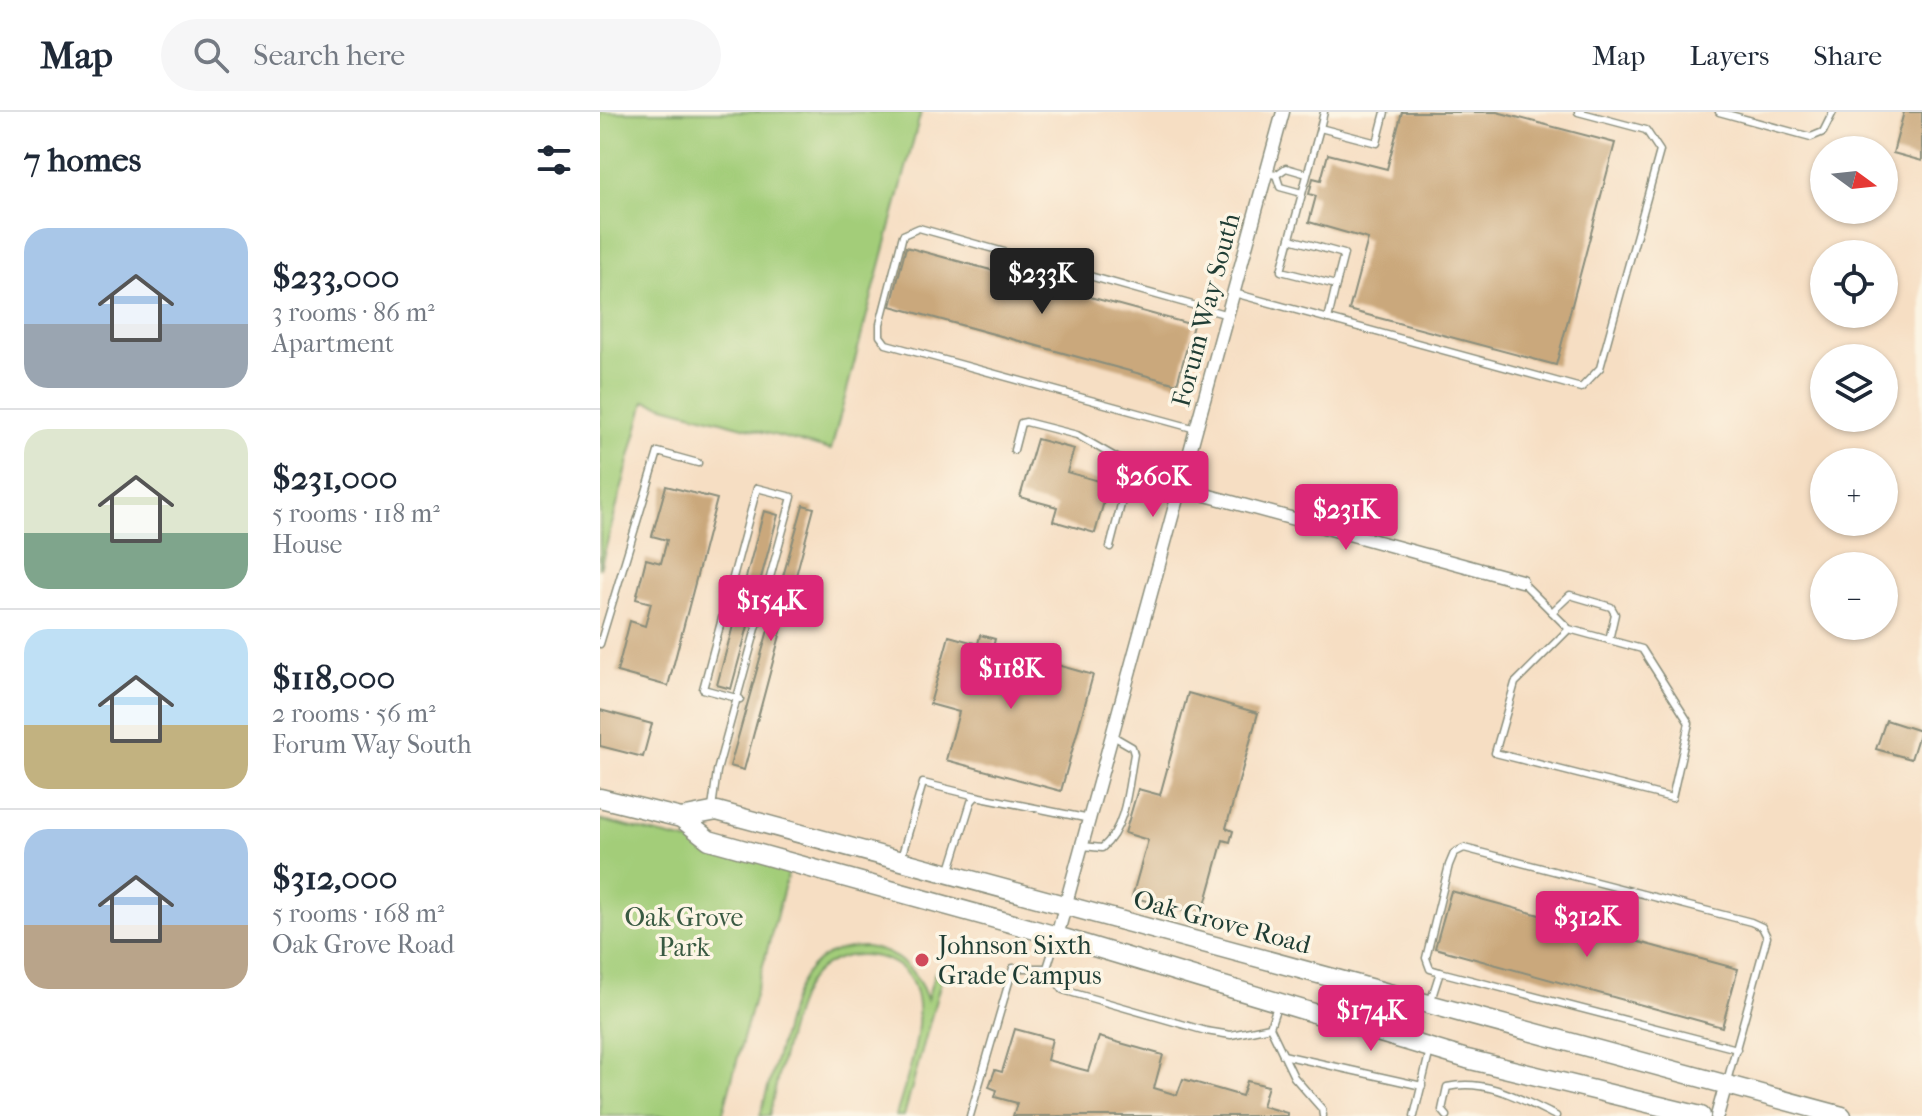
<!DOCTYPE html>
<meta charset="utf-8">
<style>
:root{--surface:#fff;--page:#f6f6f7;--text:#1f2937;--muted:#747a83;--line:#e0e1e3;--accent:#db2777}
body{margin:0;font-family:"IM FELL French Canon",serif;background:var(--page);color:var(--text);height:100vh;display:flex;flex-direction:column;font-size:30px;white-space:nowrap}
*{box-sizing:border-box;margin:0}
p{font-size:26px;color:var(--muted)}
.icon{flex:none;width:44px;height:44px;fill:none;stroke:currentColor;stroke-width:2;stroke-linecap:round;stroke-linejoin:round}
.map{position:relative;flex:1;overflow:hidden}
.side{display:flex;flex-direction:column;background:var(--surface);width:600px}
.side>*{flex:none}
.needle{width:52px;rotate:105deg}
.buttons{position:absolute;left:1210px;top:24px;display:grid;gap:16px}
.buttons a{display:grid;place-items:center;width:88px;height:88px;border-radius:50%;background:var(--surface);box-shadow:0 2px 6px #0004;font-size:40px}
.price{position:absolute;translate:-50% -68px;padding:0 18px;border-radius:8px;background:var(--accent);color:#fff;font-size:26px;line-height:52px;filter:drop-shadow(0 2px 4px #0008)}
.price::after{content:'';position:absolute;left:50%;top:48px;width:24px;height:18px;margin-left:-12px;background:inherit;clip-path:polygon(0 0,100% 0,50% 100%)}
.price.selected{background:#222;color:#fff}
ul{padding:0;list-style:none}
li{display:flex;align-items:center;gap:24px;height:200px;padding:0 24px}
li+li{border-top:2px solid var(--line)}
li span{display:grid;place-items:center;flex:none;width:224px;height:160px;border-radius:24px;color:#555}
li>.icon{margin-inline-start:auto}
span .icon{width:96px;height:96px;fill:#fffc;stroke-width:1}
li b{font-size:34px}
h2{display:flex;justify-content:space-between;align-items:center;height:96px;padding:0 24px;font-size:34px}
header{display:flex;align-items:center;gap:48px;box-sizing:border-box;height:112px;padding:0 40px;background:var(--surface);border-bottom:2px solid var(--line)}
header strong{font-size:38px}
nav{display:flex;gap:44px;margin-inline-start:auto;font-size:28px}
.search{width:560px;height:72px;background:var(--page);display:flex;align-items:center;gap:20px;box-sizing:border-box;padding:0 28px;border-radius:44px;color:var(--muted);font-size:30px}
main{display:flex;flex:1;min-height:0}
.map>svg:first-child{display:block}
.green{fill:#a3cd79;stroke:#618556;stroke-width:2}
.building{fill:#caa87c}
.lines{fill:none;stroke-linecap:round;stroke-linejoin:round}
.lane-casing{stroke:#8a8e7c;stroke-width:9}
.street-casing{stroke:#8a8e7c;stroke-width:15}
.secondary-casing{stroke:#8a8e7c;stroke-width:21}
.lane{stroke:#fff;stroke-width:6}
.street{stroke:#fff;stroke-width:12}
.secondary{stroke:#fff;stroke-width:18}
.poi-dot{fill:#d1495b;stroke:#fcf5e5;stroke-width:3}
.labels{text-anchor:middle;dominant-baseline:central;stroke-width:7;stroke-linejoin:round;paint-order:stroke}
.street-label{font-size:26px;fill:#1f3d34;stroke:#fcf5e5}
.park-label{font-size:26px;fill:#395a42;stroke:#fcf5e5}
.poi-label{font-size:26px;fill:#1f3d34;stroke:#fcf5e5;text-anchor:start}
</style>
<header>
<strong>Map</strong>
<div class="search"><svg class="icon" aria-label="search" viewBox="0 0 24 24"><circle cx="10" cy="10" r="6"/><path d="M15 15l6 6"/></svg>Search here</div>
<nav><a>Map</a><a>Layers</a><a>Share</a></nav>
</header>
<main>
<section class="side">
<h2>7 homes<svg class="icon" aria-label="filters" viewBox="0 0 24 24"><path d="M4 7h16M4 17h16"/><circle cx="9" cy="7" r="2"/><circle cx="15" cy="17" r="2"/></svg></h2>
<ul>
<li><span style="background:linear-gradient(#a9c7e8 60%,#9aa5b1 0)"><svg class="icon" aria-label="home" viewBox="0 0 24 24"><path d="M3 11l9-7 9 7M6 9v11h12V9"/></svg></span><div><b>$233,000</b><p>3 rooms · 86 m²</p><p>Apartment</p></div></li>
<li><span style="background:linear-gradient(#dfe7d0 65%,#7fa58c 0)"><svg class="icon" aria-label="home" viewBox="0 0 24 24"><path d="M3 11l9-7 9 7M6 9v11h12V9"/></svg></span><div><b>$231,000</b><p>5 rooms · 118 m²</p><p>House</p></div></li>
<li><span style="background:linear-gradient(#bfe0f5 60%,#c2b280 0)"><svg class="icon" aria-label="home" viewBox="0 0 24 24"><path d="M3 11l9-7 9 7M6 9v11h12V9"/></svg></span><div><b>$118,000</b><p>2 rooms · 56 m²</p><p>Forum Way South</p></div></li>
<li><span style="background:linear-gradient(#a9c7e8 60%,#b9a48a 0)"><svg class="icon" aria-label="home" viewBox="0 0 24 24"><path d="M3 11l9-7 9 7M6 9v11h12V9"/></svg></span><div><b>$312,000</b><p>5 rooms · 168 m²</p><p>Oak Grove Road</p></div></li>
</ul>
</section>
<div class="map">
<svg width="1322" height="1004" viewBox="0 0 1322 1004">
<rect width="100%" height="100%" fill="#fcf5e5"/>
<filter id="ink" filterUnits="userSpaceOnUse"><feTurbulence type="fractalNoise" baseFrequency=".0125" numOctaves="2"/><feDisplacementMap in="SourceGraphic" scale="16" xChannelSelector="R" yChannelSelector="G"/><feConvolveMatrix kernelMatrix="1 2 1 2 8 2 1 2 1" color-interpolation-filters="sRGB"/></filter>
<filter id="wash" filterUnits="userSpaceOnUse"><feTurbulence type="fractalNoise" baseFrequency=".006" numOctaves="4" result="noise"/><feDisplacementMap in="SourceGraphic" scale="32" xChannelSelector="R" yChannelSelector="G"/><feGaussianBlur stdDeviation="1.8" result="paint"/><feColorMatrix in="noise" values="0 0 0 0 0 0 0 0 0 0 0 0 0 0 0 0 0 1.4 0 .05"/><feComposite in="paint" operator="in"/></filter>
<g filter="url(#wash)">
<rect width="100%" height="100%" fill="#f6dec3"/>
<!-- green -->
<g class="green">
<polygon points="0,0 321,0 231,338 45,289 0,457"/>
<polygon points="0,708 190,754 122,1004 0,1004"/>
<path d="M267,835c30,5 50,23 60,52l8,-27 8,2 -39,142h-8c14,-50 57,-156 -34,-161 -20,-1 -41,9 -53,26 -19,28 -31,99 -40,135h-9c7,-26 15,-53 22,-79 13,-49 24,-92 85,-90z"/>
</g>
<g id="blocks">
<!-- building -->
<g class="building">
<polygon points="802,0 897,0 1015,31 956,253 749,198 768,127 709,110 716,84 709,82 713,66 721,68 728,42 787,57"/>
<polygon points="1304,0 1322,0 1322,49 1293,41"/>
<polygon points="306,135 593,213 577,272 291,194"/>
<polygon points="437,327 474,337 467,360 509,372 495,421 453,409 457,395 420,385"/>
<polygon points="66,374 117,387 68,574 17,560 30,509 45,514 51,491 36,487 46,447 61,451 67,428 52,424"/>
<polygon points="203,393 214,396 144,658 130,654"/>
<polygon points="164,399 178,403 131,577 117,573"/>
<polygon points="380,523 395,527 393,535 493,563 461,679 346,648 359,600 330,592 349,524 378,532"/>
<polygon points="588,581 658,601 626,716 633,719 630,730 623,728 602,804 532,785 548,728 525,721 538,677 560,683"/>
<polygon points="0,598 52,612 43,645 0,634"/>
<polygon points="1286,608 1320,619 1311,647 1276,637"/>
<polygon points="851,779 1138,857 1122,915 835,836"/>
<polygon points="415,917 452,927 447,948 488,959 499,925 563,943 554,976 577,983 583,967 642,984 647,969 668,974 662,994 687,1001 687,1004 413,1004 417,991 395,985 397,978 389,975 395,958 402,960"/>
</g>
</g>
</g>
<g filter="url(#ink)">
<use href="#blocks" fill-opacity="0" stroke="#8a8e7c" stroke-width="2"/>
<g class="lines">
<!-- lane casing -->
<g class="lane-casing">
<g id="lane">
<polyline points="1119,0 1211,25 1223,20 1233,0"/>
<polyline points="720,16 724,0"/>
<polyline points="666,61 676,63 686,56 707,62"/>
<polyline points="676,63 680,75 702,81"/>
<polyline points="690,127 744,142 736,173"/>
<polyline points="634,181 981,276 1000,256 1060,39 1046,18 978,0"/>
<polyline points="728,207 736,173 681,159 720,16 777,31 785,0"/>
<polyline points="596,317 286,232 280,224 280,212 303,123 319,116 628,203"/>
<polyline points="414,338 421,311 426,310 477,323 517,346 584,363"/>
<polyline points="510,435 532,350"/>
<polyline points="921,469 969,517 1042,537 1089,611 1072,686 895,641 915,571 969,517"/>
<polyline points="952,500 970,483 1011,495 1015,502 1009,528"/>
<polyline points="0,532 58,340 98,351"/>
<polyline points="112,696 117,659 192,385 157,376 103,577 140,587"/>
<path d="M483,734l19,2c25,-21 26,-63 32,-94l-2,-7 -19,-11"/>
<polyline points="301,746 323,671 376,684"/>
<polyline points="350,758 371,690 376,684 490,707"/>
<polyline points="456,828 447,856 463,878 606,919 631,923 670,915 677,894"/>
<polyline points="840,860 1137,937"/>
<polyline points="831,888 840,860 830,857 826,846 849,753 854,741 864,736 1151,810 1162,815 1167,825 1127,969"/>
<polyline points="670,915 694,965 722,997 723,1004"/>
<polyline points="683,943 822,974"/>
<polyline points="370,1004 413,856 447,856"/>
<polyline points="814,1004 830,938"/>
<path d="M847,1004l-5,-6 5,-23c39,-9 74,12 109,29"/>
</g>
</g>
<!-- street casing -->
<g class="street-casing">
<g id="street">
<polyline points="580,376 921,469"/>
<polyline points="457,824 683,0"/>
<polyline points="1117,1004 1126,972"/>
</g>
</g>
<!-- secondary casing -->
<g class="secondary-casing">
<g id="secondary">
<polyline points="0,686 81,706 109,728 457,824 867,947 1101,1004"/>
<polyline points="81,706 117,699 1242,1004"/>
</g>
</g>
<!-- lane -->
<use href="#lane" class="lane"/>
<!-- street -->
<use href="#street" class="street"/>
<!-- secondary -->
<use href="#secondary" class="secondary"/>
</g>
</g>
<!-- markers -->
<circle class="poi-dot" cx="322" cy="848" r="8"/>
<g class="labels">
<!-- street labels -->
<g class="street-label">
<text transform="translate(606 198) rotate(-75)">Forum Way South</text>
<text transform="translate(622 810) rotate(15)">Oak Grove Road</text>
</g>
<!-- park labels -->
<g class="park-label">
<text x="84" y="805">Oak Grove<tspan x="84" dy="30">Park</tspan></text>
</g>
<!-- poi labels -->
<g class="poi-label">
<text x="338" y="833">Johnson Sixth<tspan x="338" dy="30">Grade Campus</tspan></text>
</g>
</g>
</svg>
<div class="buttons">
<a><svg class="needle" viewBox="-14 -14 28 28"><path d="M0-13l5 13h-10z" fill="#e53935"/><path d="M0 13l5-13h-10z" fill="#747a83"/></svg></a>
<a><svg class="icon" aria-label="locate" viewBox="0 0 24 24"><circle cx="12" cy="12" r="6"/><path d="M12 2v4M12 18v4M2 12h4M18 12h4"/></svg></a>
<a><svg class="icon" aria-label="layers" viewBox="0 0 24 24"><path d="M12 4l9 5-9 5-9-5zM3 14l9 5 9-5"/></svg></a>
<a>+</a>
<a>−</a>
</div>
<b class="price selected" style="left:442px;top:204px">$233K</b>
<b class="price" style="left:553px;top:407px">$260K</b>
<b class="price" style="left:746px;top:440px">$231K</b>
<b class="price" style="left:171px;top:531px">$154K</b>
<b class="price" style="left:411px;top:599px">$118K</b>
<b class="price" style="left:987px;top:847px">$312K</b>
<b class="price" style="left:771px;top:941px">$174K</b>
</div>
</main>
